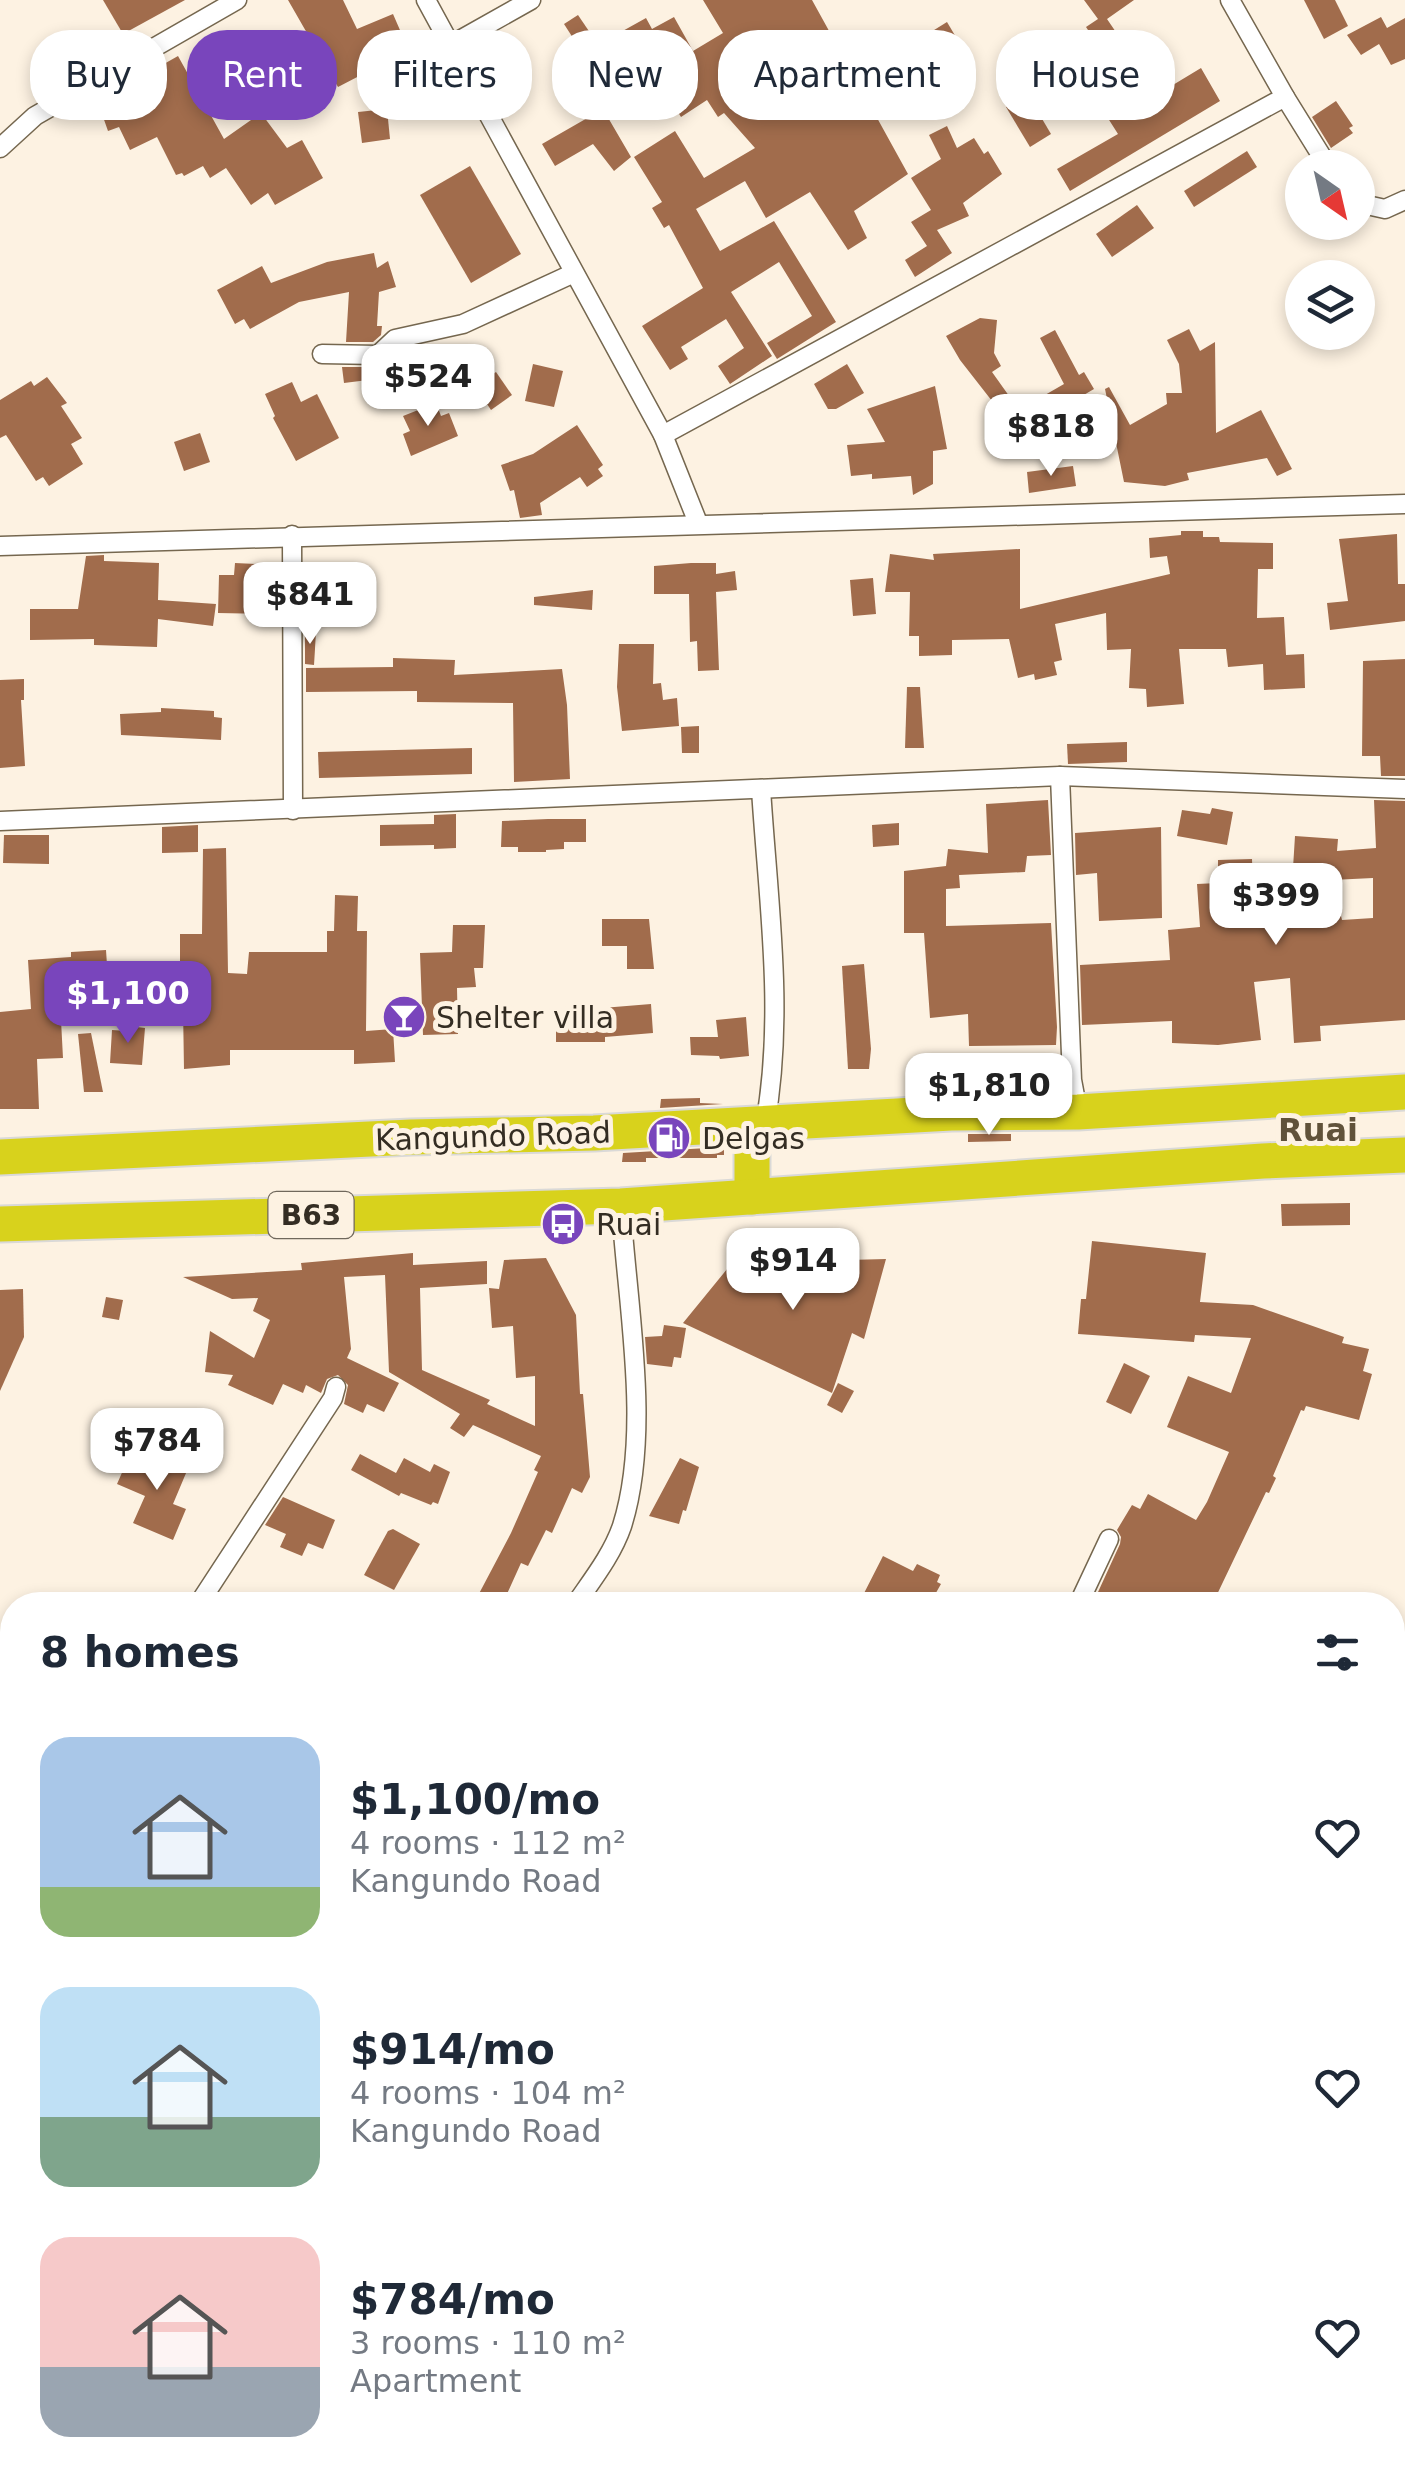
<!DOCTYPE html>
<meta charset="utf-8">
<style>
:root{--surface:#fff;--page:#f6f6f7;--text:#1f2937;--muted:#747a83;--accent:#7945bc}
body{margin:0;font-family:"DejaVu Sans",sans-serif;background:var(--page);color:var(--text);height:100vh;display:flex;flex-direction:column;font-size:38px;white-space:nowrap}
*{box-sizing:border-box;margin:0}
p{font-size:32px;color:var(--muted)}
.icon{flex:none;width:55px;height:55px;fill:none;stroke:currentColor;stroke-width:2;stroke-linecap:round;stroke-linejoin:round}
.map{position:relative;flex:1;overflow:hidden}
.panel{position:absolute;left:0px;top:1592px;width:1405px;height:892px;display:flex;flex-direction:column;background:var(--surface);border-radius:40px 40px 0 0;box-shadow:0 5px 15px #0003}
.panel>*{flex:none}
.top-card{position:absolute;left:30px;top:30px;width:1345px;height:90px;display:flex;gap:20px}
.needle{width:65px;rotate:146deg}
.buttons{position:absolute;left:1285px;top:150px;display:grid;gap:20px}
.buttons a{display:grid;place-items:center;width:90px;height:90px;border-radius:50%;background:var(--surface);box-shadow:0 5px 15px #0003;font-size:50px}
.price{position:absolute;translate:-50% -85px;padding:0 22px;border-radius:20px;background:#fff;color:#222;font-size:32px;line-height:65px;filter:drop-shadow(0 2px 5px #0008)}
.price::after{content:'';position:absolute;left:50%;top:60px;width:30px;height:22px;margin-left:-15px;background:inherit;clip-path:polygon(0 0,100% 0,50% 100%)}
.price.current{background:var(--accent);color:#fff}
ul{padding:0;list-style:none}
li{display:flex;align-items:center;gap:30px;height:250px;padding:0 40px}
li span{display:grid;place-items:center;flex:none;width:280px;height:200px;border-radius:30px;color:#555}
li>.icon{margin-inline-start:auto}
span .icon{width:120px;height:120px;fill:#fffc;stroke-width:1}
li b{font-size:42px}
h2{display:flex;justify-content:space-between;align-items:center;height:120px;padding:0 40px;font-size:42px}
.pill{padding:0 35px;border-radius:40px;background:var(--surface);box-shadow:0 5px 15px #0003;font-size:35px;line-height:90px}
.pill.current{background:var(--accent);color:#fff}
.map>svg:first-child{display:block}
.building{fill:#a16c4c;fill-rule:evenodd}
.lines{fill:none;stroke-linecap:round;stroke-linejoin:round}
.street-casing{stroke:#75674f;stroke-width:21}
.highway-casing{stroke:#dad9d7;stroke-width:39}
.street{stroke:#fff;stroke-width:18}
.highway{stroke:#d8d21c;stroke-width:35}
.labels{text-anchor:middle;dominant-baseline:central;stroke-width:10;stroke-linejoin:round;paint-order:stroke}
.shield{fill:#fdf2e2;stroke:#70685c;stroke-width:2.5}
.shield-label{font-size:28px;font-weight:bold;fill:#342d23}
.poi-label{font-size:30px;fill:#342d23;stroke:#fdf2e2;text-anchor:start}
.street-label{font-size:30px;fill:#342d23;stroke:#fdf2e2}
.neighbourhood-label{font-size:32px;font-weight:bold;fill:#60523a;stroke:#fdf2e2}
</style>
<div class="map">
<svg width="1405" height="2484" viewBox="0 0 1405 2484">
<rect width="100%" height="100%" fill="#fdf2e2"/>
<!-- building -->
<g class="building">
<polygon points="103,0 185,0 123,34"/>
<polygon points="288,0 343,0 357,29 393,14 406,44 416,38 424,53 394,71 388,61 338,87"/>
<polygon points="703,0 812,0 908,174 854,211 867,238 848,250 810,192 766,218 745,181 696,209 720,251 774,221 836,322 777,359 767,343 812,316 779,262 731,292 772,356 730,384 718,366 744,348 726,319 681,347 688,359 670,370 642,326 703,288 669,225 664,228 652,208 662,202 634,157 675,131 704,178 755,148 724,113 718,117 707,100 681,117 652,71 611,96 585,52 646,18 652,29 674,17 693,51 723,33"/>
<polygon points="1084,0 1134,0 1107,19 1158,94 1201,68 1220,101 1070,191 1057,169 1118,134 1083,79 1100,67 1089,51 1098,45 1086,27 1098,19"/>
<polygon points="1304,0 1335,0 1348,26 1324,39"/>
<polygon points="578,15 597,43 582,52 564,24"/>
<polygon points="1381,17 1387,28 1405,18 1405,59 1391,65 1379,44 1361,55 1347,35"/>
<polygon points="947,22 960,44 915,72 902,50"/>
<polygon points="178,56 224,139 261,113 287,148 302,140 323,178 275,205 268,193 251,205 226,168 210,178 203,166 184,176 182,173 176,175 157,137 130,150 119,127 108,131 102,114 160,94 148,73"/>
<polygon points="1028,95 1051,134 1030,147 1006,107"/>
<polygon points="1336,101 1353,126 1349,128 1353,133 1331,148 1312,117"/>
<polygon points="387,109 390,139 362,143 358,112"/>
<polygon points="603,109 631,157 614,171 593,144 555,166 542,144"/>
<polygon points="947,126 957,148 974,138 984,154 988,151 1002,174 963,203 969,216 937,230 952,253 915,277 905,260 927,246 911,222 931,210 911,178 941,159 929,135"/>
<polygon points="1247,151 1257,167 1194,207 1184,191"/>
<polygon points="470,166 521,254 471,283 420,195"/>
<polygon points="1137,205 1154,228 1112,257 1096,234"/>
<polygon points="374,253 377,268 388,261 396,287 379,292 377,326 382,326 381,335 373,342 346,342 349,292 299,302 250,329 244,319 235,324 217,290 262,266 271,283 327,262"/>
<polygon points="980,318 997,320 994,353 1001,366 992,372 1019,410 1064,384 1040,338 1055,330 1079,375 1084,372 1094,389 1007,440 997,423 1002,420 988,404 992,401 960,360 946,336"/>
<polygon points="1189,329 1200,351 1215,342 1216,433 1261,410 1292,469 1277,476 1267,458 1187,473 1189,480 1165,486 1124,482 1105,389 1109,387 1130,425 1167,404 1166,393 1182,393 1179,364 1167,340"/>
<polygon points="533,364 563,371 554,407 525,401"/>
<polygon points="847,364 864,393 836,409 828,409 814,384"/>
<polygon points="342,367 366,367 368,380 344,383"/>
<polygon points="496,372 512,395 491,410 475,386"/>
<polygon points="47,377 67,403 61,406 82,438 71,444 83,464 49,486 43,477 36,481 6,435 0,438 0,400 31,381 34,386"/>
<polygon points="292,382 301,402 317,394 339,438 296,461 273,418 275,416 265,394"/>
<polygon points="935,386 947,449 933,451 933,484 913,495 911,476 872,479 872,474 851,476 847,445 885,442 867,409"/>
<polygon points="436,403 441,416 449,413 458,436 411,456 403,434 410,431 403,416"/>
<polygon points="577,425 603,465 598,469 603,476 587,487 580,477 540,503 542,515 520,518 514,490 510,491 501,465 533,454"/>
<polygon points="200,433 210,462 184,471 174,442"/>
<polygon points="1073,466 1076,486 1029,493 1027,472"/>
<polygon points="1181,531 1203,531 1203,537 1219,537 1220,542 1273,543 1273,569 1258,569 1257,618 1284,617 1286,655 1304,654 1305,688 1264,690 1263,664 1228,667 1226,649 1179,649 1184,704 1147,707 1146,689 1129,688 1131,649 1107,650 1106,613 1055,624 1062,660 1054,662 1057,675 1035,680 1034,674 1018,678 1009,639 952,640 952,655 919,656 919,636 909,636 910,592 885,592 890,554 934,560 933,554 1020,549 1020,609 1170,574 1167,556 1150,558 1149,538 1181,535"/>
<polygon points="1397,534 1398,584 1405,584 1405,621 1330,630 1327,603 1348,601 1339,539"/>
<polygon points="104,555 104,561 159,563 158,600 216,604 213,626 158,619 157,647 94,645 94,639 30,640 30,609 78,609 86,556"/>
<polygon points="235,563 259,564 259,571 266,571 265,614 218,613 219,575 234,575"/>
<polygon points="691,563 716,563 716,574 735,571 737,590 716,592 719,670 698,671 697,641 690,642 689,594 654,594 654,566"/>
<polygon points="873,578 876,614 853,616 850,580"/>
<polygon points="593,590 592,610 534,605 534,597"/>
<polygon points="305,631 316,632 314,665 305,664"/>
<polygon points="619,644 654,644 653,684 661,683 663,700 677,698 679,726 622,731 617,687"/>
<polygon points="393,658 455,660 454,675 562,669 567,705 570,779 514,782 513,703 417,702 417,691 306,692 306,668 393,667"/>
<polygon points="1405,659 1405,776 1381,776 1380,756 1362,756 1363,661"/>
<polygon points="24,679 24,700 21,700 25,766 0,768 0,680"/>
<polygon points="907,687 920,687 924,748 905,748"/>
<polygon points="161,708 214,711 214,717 222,718 221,740 121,735 120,714 161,712"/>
<polygon points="699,726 699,753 682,753 681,727"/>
<polygon points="1127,742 1127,762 1068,764 1067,744"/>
<polygon points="472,748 472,774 319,778 318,752"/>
<polygon points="1048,800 1051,855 1027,856 1025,872 959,875 960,888 946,889 946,926 1051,923 1057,1027 1056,1045 969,1046 968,1014 930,1018 924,933 904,933 904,871 946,866 948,849 988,853 986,804"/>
<path d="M1374,800l31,1v219l-85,6 1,15 -27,2 -4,-65 -36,4 7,58 -43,5 -46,-2v-22l-90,4 -2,-60 90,-5 -2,-30 32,-3 -3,-43 21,-1v-23l34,-1 1,28 39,-3 3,-48 43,3 -1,12 39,-3zM1373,878v40l-31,2 -10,-40z"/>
<polygon points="1212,808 1233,812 1227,845 1177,836 1182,810 1210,814"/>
<polygon points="456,814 456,848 434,849 434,845 380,846 380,825 434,824 434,815"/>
<polygon points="548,819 586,819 586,842 564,842 564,849 546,850 546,852 518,852 518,847 501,847 502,821"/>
<polygon points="899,823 899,845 873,847 872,825"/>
<polygon points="198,825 198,852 162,853 162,827"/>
<polygon points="1161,827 1162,918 1099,921 1097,873 1076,875 1075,833"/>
<polygon points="4,835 49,835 49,864 3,863"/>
<polygon points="226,848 228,973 247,974 249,952 327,952 327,931 334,931 335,895 358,896 357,931 367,931 366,1031 393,1029 395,1062 354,1064 354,1050 230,1050 230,1065 184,1069 183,1007 151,1004 153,961 180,964 180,934 202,934 203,849"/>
<polygon points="602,919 649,919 654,969 627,969 627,946 602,946"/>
<polygon points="453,925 485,925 483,968 474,968 476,987 457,988 458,1034 423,1035 420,953 452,952"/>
<polygon points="106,950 108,980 59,982 63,1058 37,1059 39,1109 0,1109 0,1012 31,1009 28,960 71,957 71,952"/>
<polygon points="864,964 871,1049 869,1069 848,1069 842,966"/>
<polygon points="572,1002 590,1002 590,1009 651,1004 653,1033 605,1037 605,1042 556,1042 556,1020 571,1020"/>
<polygon points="746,1017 749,1056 720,1059 719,1056 691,1055 690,1037 718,1037 716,1020"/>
<polygon points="128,1026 145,1028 142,1065 110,1063 112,1030 127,1031"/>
<polygon points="91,1033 103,1092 84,1092 78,1034"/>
<polygon points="700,1098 700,1103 723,1104 660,1108 661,1099"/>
<polygon points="968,1134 1011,1134 1011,1141 968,1142"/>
<polygon points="724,1147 724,1155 717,1155 717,1158 646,1158 646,1162 622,1162 623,1153"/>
<polygon points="1350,1203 1350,1225 1282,1226 1281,1204"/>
<polygon points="1092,1241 1206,1253 1200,1302 1253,1305 1344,1337 1342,1343 1369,1349 1363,1371 1372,1374 1359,1420 1306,1406 1304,1411 1301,1410 1273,1476 1276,1478 1269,1493 1266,1492 1212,1605 1193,1597 1191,1605 1093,1603 1120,1544 1121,1537 1117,1530 1132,1505 1140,1509 1148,1494 1196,1520 1207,1502 1229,1452 1167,1427 1188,1376 1231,1393 1251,1338 1195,1335 1194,1342 1078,1334 1081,1299 1086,1299"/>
<polygon points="413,1253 413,1265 487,1261 487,1284 420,1288 422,1370 490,1400 487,1404 535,1426 535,1376 516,1378 513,1326 492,1328 489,1288 499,1289 504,1260 546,1258 576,1315 580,1394 583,1394 590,1477 582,1493 572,1488 552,1533 546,1530 528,1566 521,1563 502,1605 473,1605 511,1533 538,1472 534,1470 541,1456 473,1425 464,1437 450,1428 460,1414 389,1372 385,1275 344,1277 351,1349 347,1358 399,1383 384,1412 367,1404 363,1413 344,1404 348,1385 338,1375 327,1379 321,1393 306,1385 303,1393 283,1384 273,1405 228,1385 233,1375 205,1372 210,1331 254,1358 270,1320 253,1311 258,1298 232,1299 183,1277 302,1270 301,1263"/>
<polygon points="886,1259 864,1339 852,1333 832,1393 683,1323 732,1263"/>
<polygon points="23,1289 24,1337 0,1391 0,1290"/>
<polygon points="106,1297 123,1300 119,1320 102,1317"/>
<polygon points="664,1325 686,1328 681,1358 674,1357 672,1367 647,1364 645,1337 662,1336"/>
<polygon points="1124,1363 1150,1376 1131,1414 1106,1402"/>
<polygon points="838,1383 854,1391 842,1413 827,1405"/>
<polygon points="157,1453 189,1466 173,1504 186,1509 173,1540 133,1523 145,1496 117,1484 128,1459 150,1468"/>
<polygon points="360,1454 396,1473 404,1458 430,1472 434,1464 450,1472 438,1504 433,1502 431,1505 401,1493 399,1496 351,1470"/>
<polygon points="680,1458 699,1467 686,1511 683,1510 679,1524 649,1516"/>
<polygon points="283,1497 335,1520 323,1549 308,1543 302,1556 280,1547 286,1534 265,1525"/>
<polygon points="393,1529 420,1544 394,1590 364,1575 388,1531"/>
<polygon points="883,1556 913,1571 917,1564 940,1575 937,1582 941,1584 929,1605 858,1605"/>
</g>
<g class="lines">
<!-- street casing -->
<g class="street-casing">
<g id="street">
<polyline points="426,0 663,435 698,523"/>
<polyline points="451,45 531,0"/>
<polyline points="1285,97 1329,168"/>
<polyline points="0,148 35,116 237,0"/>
<polyline points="1358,203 1385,209 1405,200"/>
<polyline points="322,354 378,355 395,339 463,324 574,273"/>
<polyline points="663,435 1285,97 1230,0"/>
<polyline points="292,535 293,810"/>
<polyline points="0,546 1405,504"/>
<polyline points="1060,776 1072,1080 1078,1112"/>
<path d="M761,789c7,112 24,224 4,336"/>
<polyline points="0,821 1060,776 1405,789"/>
<polyline points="198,1605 333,1398 336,1387"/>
<path d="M575,1605c17,-25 37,-50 47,-79 30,-95 5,-221 -1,-320"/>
<polyline points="1078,1605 1109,1539"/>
<polyline points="0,1707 12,1714"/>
<polyline points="1392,1893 1405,1866"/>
<polyline points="0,2157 12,2135"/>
<polyline points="695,2472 717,2484"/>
<polyline points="1304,2472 1326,2484"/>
<polyline points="34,2484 41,2472"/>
</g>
</g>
<!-- highway casing -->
<g class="highway-casing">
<g id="highway">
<polyline points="752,1125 752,1197"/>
<polyline points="0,1157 411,1137 594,1133 951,1113 1078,1112 1405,1092"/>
<polyline points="0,1224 621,1206 1263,1161 1405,1155"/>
</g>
</g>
<!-- street -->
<use href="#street" class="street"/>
<!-- highway -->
<use href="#highway" class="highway"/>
</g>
<!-- icons -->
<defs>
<g id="bar-disc" transform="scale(2.25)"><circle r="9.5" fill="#7945bc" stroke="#fdf2e2"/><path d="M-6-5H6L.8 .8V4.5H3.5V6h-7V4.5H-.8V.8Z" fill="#fff"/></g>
<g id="fuel-disc" transform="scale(2.25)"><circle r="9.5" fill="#7945bc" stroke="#fdf2e2"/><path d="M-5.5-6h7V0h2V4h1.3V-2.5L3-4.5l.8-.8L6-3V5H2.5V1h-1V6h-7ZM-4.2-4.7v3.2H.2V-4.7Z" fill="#fff"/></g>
<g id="bus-disc" transform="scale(2.25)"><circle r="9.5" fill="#7945bc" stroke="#fdf2e2"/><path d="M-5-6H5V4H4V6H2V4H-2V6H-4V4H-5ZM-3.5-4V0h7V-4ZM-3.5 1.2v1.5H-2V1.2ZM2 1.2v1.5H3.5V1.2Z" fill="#fff"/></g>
</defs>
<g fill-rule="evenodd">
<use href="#bar-disc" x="404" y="1017"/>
<use href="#fuel-disc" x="669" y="1138"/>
<use href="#bus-disc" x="563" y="1224"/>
</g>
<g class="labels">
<!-- shield labels -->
<rect class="shield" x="268.5" y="1192" width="85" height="46" rx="8"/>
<g class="shield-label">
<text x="311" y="1215">B63</text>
</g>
<!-- poi labels -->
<g class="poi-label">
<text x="436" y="1017">Shelter villa</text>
<text x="702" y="1138">Delgas</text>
<text x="596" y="1224">Ruai</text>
</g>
<!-- street labels -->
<g class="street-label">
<text transform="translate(493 1136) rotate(-2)">Kangundo Road</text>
</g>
<!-- neighbourhood labels -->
<g class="neighbourhood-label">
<text x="1318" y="1130">Ruai</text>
</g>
</g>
</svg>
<div class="buttons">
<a><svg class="needle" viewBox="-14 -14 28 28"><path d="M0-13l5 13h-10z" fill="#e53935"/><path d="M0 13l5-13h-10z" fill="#747a83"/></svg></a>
<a><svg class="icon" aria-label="layers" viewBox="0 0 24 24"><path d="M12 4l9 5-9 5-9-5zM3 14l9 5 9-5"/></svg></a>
</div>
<b class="price" style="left:428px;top:429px">$524</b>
<b class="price" style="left:1051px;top:479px">$818</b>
<b class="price" style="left:310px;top:647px">$841</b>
<b class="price" style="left:1276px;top:948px">$399</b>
<b class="price current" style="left:128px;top:1046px">$1,100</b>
<b class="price" style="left:989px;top:1138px">$1,810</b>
<b class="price" style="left:793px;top:1313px">$914</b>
<b class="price" style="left:157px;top:1493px">$784</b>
<div class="top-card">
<a class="pill">Buy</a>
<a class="pill current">Rent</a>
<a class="pill">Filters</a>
<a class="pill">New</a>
<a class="pill">Apartment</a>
<a class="pill">House</a>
</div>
<section class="panel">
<h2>8 homes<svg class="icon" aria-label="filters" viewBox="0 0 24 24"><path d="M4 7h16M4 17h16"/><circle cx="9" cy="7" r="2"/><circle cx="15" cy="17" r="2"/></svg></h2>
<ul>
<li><span style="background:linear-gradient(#a9c7e8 75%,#8fb573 0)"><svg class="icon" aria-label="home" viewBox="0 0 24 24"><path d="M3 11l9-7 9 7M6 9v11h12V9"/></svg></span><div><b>$1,100/mo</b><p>4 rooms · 112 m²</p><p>Kangundo Road</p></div><svg class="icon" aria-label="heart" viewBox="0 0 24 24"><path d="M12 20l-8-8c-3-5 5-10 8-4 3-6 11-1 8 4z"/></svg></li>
<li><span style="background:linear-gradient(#bfe0f5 65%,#7fa58c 0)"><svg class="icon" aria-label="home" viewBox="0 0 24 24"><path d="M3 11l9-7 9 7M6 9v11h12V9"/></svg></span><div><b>$914/mo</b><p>4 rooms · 104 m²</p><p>Kangundo Road</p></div><svg class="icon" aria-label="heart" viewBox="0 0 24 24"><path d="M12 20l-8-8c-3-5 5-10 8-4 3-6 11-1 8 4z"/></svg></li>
<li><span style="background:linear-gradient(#f6c9c9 65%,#9aa5b1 0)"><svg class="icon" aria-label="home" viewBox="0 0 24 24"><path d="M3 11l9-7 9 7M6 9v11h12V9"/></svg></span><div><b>$784/mo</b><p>3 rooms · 110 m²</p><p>Apartment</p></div><svg class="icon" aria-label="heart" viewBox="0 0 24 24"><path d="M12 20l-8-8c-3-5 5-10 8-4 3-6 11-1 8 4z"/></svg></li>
</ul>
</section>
</div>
